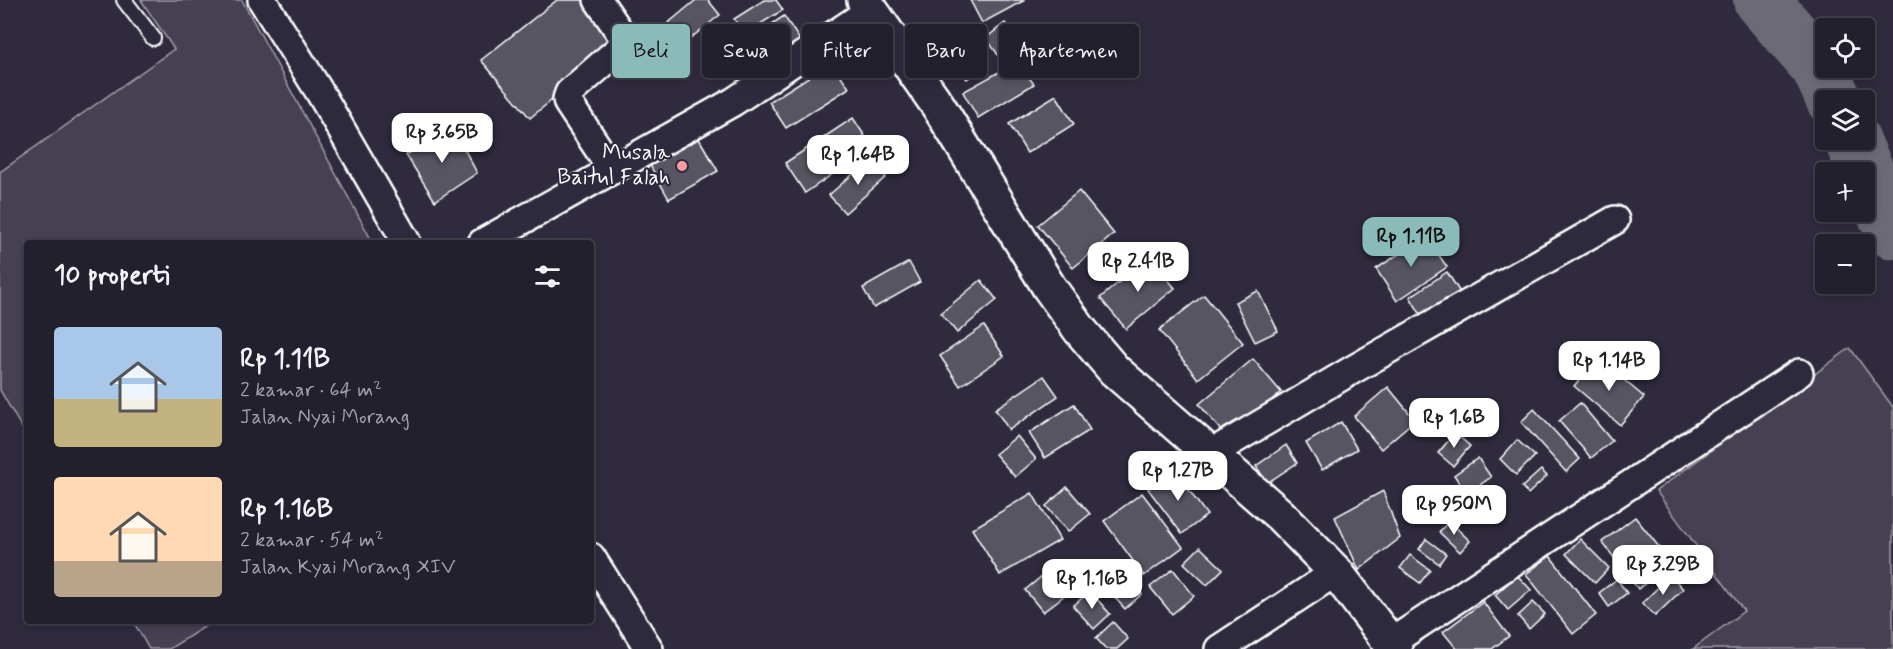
<!DOCTYPE html>
<html lang="id">
<meta charset="utf-8">
<style>
:root{--surface:#23202e;--page:#2f2d3a;--text:#f1f3f6;--muted:#a3a3aa;--line:#403e4a;--accent:#8bbbb9}
body{margin:0;font-family:Mynerve,sans-serif;background:var(--page);color:var(--text);height:100vh;display:flex;flex-direction:column;font-size:22px;white-space:nowrap}
*{box-sizing:border-box;margin:0}
p{font-size:20px;color:var(--muted)}
.icon{flex:none;width:33px;height:33px;fill:none;stroke:currentColor;stroke-width:2;stroke-linecap:round;stroke-linejoin:round}
.map{position:relative;flex:1;overflow:hidden}
.side{position:absolute;left:24px;top:240px;width:570px;height:384px;display:flex;flex-direction:column;background:var(--surface);border-radius:6px;box-shadow:0 3px 9px #0003,0 0 0 2px var(--line)}
.side>*{flex:none}
.guide{position:absolute;left:612px;top:24px;width:570px;height:54px;display:flex;gap:12px}
.controls{position:absolute;left:1815px;top:18px;display:grid;gap:12px}
.controls a{display:grid;place-items:center;width:60px;height:60px;border-radius:6px;background:var(--surface);box-shadow:0 3px 9px #0003,0 0 0 2px var(--line);font-size:30px}
.price{position:absolute;translate:-50% -51px;padding:0 14px;border-radius:12px;background:#fff;color:#222;font-size:20px;line-height:39px;filter:drop-shadow(0 2px 3px #0008)}
.price::after{content:'';position:absolute;left:50%;top:36px;width:18px;height:14px;margin-left:-9px;background:inherit;clip-path:polygon(0 0,100% 0,50% 100%)}
.price.on{background:var(--accent);color:#111}
ul{padding:0;list-style:none}
li{display:flex;align-items:center;gap:18px;height:150px;padding:0 30px}
li span{display:grid;place-items:center;flex:none;width:168px;height:120px;border-radius:6px;color:#555}
li>.icon{margin-inline-start:auto}
span .icon{width:72px;height:72px;fill:#fffc;stroke-width:1}
li b{font-size:26px}
h2{display:flex;justify-content:space-between;align-items:center;height:72px;padding:0 30px;font-size:26px}
.tag{padding:0 21px;border-radius:6px;background:var(--surface);box-shadow:0 3px 9px #0003,0 0 0 2px var(--line);font-size:21px;line-height:54px}
.tag.on{background:var(--accent);color:#111}
.map>svg:first-child{display:block}
.green{fill:#464152;stroke:#a2a0a8;stroke-width:1.5}
.lines{fill:none;stroke-linecap:round;stroke-linejoin:round}
.river{stroke:#6d6a77;stroke-width:56}
.building{fill:#595564;stroke:#fff;stroke-width:1.5}
.lane-casing{stroke:#fff;stroke-width:18}
.street-casing{stroke:#fff;stroke-width:32}
.secondary-casing{stroke:#fff;stroke-width:38}
.lane{stroke:#2f2a3d;stroke-width:14}
.street{stroke:#2f2a3d;stroke-width:27}
.secondary{stroke:#2f2a3d;stroke-width:33}
.poi-dot{fill:#ff9aa2;stroke:#2f2a3d;stroke-width:2}
.labels{text-anchor:middle;dominant-baseline:central;stroke-width:4.5;stroke-linejoin:round;paint-order:stroke}
.poi-label{font-size:22px;fill:#fff;stroke:#2f2a3d;text-anchor:end}
</style>
<div class="map">
<svg width="1893" height="649" viewBox="0 0 1893 649">
<rect width="100%" height="100%" fill="#2f2a3d"/>
<filter id="ink" filterUnits="userSpaceOnUse"><feTurbulence type="fractalNoise" baseFrequency=".0167" numOctaves="2"/><feDisplacementMap in="SourceGraphic" scale="12" xChannelSelector="R" yChannelSelector="G"/><feConvolveMatrix kernelMatrix="1 2 1 2 8 2 1 2 1" color-interpolation-filters="sRGB"/></filter>
<g filter="url(#ink)">
<!-- green -->
<g class="green">
<polygon points="141,0 242,0 373,243 27,243 27,437 0,390 0,172 174,49"/>
<polygon points="1850,348 1893,407 1893,649 1693,649 1744,611 1656,491"/>
<polygon points="133,621 214,621 169,649 149,649"/>
</g>
<g class="lines">
<!-- river -->
<g class="river">
<polyline points="1761,0 1819,67 1834,100"/>
<polyline points="1852,140 1893,231"/>
</g>
</g>
<!-- building -->
<g class="building">
<polygon points="557,0 589,0 622,42 530,118 481,60"/>
<polygon points="696,0 708,0 720,15 677,49 661,29"/>
<polygon points="764,0 776,0 783,10 744,34 734,19"/>
<polygon points="970,0 1025,0 982,23"/>
<polygon points="784,16 800,40 759,67 743,43"/>
<polygon points="1005,23 1021,45 1001,59 986,38"/>
<polygon points="967,38 988,62 967,79 947,54"/>
<polygon points="832,62 849,88 786,128 769,102"/>
<polygon points="1017,62 1034,84 978,118 963,92"/>
<polygon points="1056,95 1074,124 1027,153 1009,124"/>
<polygon points="853,118 872,147 805,193 785,163"/>
<polygon points="452,126 477,173 435,201 406,155"/>
<polygon points="695,132 718,171 669,199 647,160"/>
<polygon points="870,159 886,177 845,213 829,195"/>
<polygon points="1079,191 1114,234 1073,268 1038,225"/>
<polygon points="1426,236 1447,267 1397,301 1376,269"/>
<polygon points="1149,257 1175,288 1126,329 1100,298"/>
<polygon points="909,262 920,282 874,308 863,288"/>
<polygon points="1447,272 1465,300 1427,325 1410,297"/>
<polygon points="981,280 997,300 957,333 941,313"/>
<polygon points="1258,291 1278,331 1255,342 1235,302"/>
<polygon points="1204,295 1243,343 1198,379 1159,330"/>
<polygon points="984,326 1004,356 960,386 940,356"/>
<polygon points="1598,358 1644,397 1620,425 1574,386"/>
<polygon points="1253,359 1281,392 1227,438 1199,404"/>
<polygon points="1044,376 1058,396 1009,430 995,409"/>
<polygon points="1388,387 1415,420 1381,449 1354,416"/>
<polygon points="1580,403 1612,441 1591,458 1559,421"/>
<polygon points="1074,404 1090,430 1045,458 1029,433"/>
<polygon points="1534,409 1580,459 1566,472 1521,422"/>
<polygon points="1341,422 1357,449 1322,470 1306,443"/>
<polygon points="1455,433 1470,446 1453,466 1438,453"/>
<polygon points="1017,436 1036,459 1015,477 995,454"/>
<polygon points="1517,440 1535,456 1516,475 1500,459"/>
<polygon points="1286,445 1297,463 1267,483 1256,466"/>
<polygon points="1478,458 1491,477 1467,494 1454,475"/>
<polygon points="1174,470 1207,515 1182,534 1148,489"/>
<polygon points="1541,470 1547,476 1528,494 1522,487"/>
<polygon points="1067,487 1090,514 1068,532 1046,506"/>
<polygon points="1383,491 1400,538 1359,570 1335,517"/>
<polygon points="1032,493 1060,540 1000,575 972,529"/>
<polygon points="1142,493 1183,547 1144,576 1104,521"/>
<polygon points="1635,517 1672,563 1638,589 1602,542"/>
<polygon points="1449,521 1470,541 1460,552 1439,532"/>
<polygon points="1426,539 1446,554 1439,564 1419,549"/>
<polygon points="1580,539 1609,568 1595,583 1566,554"/>
<polygon points="1200,547 1223,569 1207,585 1184,563"/>
<polygon points="1410,555 1430,570 1420,583 1400,568"/>
<polygon points="1550,556 1596,615 1573,634 1526,574"/>
<polygon points="1060,561 1079,584 1043,612 1025,590"/>
<polygon points="1173,569 1194,596 1172,614 1150,587"/>
<polygon points="1517,575 1531,590 1508,610 1495,595"/>
<polygon points="1671,575 1683,589 1655,616 1642,603"/>
<polygon points="1127,577 1142,594 1125,609 1109,591"/>
<polygon points="1617,579 1627,593 1609,607 1599,593"/>
<polygon points="1090,591 1110,614 1094,629 1073,606"/>
<polygon points="1483,602 1509,636 1492,649 1457,649 1443,632"/>
<polygon points="1533,602 1545,614 1529,629 1518,616"/>
<polygon points="1113,622 1128,639 1117,649 1106,649 1096,638"/>
</g>
<g class="lines">
<!-- lane casing -->
<g class="lane-casing">
<polyline id="lane" points="124,0 153,38"/>
</g>
<!-- street casing -->
<g class="street-casing">
<g id="street">
<polyline points="262,0 319,91 407,243"/>
<polyline points="598,0 624,38 625,44 569,93 567,99 568,103 612,169"/>
<polyline points="482,243 733,102 871,10"/>
<polyline points="1210,454 1354,369 1615,220"/>
<polyline points="591,557 649,649"/>
<polyline points="1390,643 1799,373"/>
<polyline points="1219,649 1336,572"/>
</g>
</g>
<!-- secondary casing -->
<g class="secondary-casing">
<polyline id="secondary" points="864,0 939,107 1049,287 1080,330 1114,370 1280,515 1336,572 1395,649"/>
</g>
<!-- lane -->
<use href="#lane" class="lane"/>
<!-- street -->
<use href="#street" class="street"/>
<!-- secondary -->
<use href="#secondary" class="secondary"/>
</g>
</g>
<!-- markers -->
<circle class="poi-dot" cx="682" cy="166" r="6"/>
<g class="labels">
<!-- poi labels -->
<g class="poi-label">
<text x="670" y="153">Musala<tspan x="670" dy="25">Baitul Falah</tspan></text>
</g>
</g>
</svg>
<div class="controls">
<a><svg class="icon" aria-label="locate" viewBox="0 0 24 24"><circle cx="12" cy="12" r="6"/><path d="M12 2v4M12 18v4M2 12h4M18 12h4"/></svg></a>
<a><svg class="icon" aria-label="layers" viewBox="0 0 24 24"><path d="M12 4l9 5-9 5-9-5zM3 14l9 5 9-5"/></svg></a>
<a>+</a>
<a>−</a>
</div>
<b class="price" style="left:442px;top:164px">Rp 3.65B</b>
<b class="price" style="left:858px;top:186px">Rp 1.64B</b>
<b class="price on" style="left:1411px;top:268px">Rp 1.11B</b>
<b class="price" style="left:1138px;top:293px">Rp 2.41B</b>
<b class="price" style="left:1609px;top:392px">Rp 1.14B</b>
<b class="price" style="left:1454px;top:449px">Rp 1.6B</b>
<b class="price" style="left:1178px;top:502px">Rp 1.27B</b>
<b class="price" style="left:1454px;top:536px">Rp 950M</b>
<b class="price" style="left:1663px;top:596px">Rp 3.29B</b>
<b class="price" style="left:1092px;top:610px">Rp 1.16B</b>
<div class="guide">
<a class="tag on">Beli</a>
<a class="tag">Sewa</a>
<a class="tag">Filter</a>
<a class="tag">Baru</a>
<a class="tag">Apartemen</a>
</div>
<section class="side">
<h2>10 properti<svg class="icon" aria-label="filters" viewBox="0 0 24 24"><path d="M4 7h16M4 17h16"/><circle cx="9" cy="7" r="2"/><circle cx="15" cy="17" r="2"/></svg></h2>
<ul>
<li><span style="background:linear-gradient(#a9c7e8 60%,#c2b280 0)"><svg class="icon" aria-label="home" viewBox="0 0 24 24"><path d="M3 11l9-7 9 7M6 9v11h12V9"/></svg></span><div><b>Rp 1.11B</b><p>2 kamar · 64 m²</p><p>Jalan Nyai Morang</p></div></li>
<li><span style="background:linear-gradient(#ffd9b3 70%,#b9a48a 0)"><svg class="icon" aria-label="home" viewBox="0 0 24 24"><path d="M3 11l9-7 9 7M6 9v11h12V9"/></svg></span><div><b>Rp 1.16B</b><p>2 kamar · 54 m²</p><p>Jalan Kyai Morang XIV</p></div></li>
</ul>
</section>
</div>
